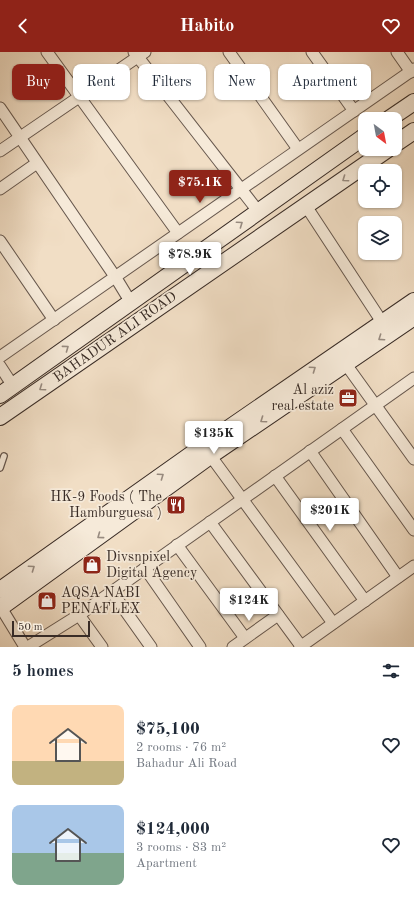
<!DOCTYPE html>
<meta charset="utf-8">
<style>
:root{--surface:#fff;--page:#f2f2f3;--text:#1f2937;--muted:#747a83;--accent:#8f2418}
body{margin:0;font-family:"Old Standard TT",serif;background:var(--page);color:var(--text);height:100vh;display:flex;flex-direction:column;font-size:15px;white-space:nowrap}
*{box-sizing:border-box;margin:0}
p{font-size:13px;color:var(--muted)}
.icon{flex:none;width:22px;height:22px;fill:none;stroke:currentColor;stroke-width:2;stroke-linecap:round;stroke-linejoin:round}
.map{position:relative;height:595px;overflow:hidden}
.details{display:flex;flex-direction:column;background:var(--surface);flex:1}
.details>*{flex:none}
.top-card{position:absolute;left:12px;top:12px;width:390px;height:36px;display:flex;gap:8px}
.needle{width:26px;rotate:148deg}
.tools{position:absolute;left:358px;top:60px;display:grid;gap:8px}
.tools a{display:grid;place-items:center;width:44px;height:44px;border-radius:8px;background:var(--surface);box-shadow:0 1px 3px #0004;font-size:20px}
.scale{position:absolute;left:12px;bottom:10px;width:78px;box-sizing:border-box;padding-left:4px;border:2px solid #392c26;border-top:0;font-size:11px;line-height:14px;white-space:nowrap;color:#392c26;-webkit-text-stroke:3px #f6ead9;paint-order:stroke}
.price{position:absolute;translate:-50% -34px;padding:0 9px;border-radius:4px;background:#fff;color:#222;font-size:13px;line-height:26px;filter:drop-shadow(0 1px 2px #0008)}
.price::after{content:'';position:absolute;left:50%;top:24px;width:12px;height:9px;margin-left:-6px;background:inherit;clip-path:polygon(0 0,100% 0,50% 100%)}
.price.active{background:var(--accent);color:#fff}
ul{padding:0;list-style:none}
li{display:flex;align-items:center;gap:12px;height:100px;padding:0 12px}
li span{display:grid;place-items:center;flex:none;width:112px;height:80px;border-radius:8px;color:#555}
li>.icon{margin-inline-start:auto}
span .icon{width:48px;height:48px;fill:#fffc;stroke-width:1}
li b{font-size:17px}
h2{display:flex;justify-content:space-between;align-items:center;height:48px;padding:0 12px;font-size:17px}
.chip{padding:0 14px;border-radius:8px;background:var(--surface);box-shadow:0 1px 3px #0004;font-size:14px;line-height:36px}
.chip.active{background:var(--accent);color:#fff}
header{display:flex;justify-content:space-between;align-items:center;height:52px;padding:0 12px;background:var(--accent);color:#fff;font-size:18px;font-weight:700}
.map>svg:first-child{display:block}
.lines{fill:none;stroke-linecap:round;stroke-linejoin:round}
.lane-casing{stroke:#67584e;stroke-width:8}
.street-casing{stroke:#67584e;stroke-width:13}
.secondary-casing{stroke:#392c26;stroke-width:18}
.lane{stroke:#f6ead9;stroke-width:5.5}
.street{stroke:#f6ead9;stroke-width:11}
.secondary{stroke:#f6ead9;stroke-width:16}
.oneway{stroke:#988b80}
.labels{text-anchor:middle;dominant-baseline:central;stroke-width:3.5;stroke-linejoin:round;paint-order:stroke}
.street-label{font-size:14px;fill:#392c26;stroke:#f6ead9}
.poi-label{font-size:14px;fill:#392c26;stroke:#f6ead9;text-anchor:end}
</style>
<header><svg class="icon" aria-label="back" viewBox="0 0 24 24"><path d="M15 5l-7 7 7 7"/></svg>Habito<svg class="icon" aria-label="heart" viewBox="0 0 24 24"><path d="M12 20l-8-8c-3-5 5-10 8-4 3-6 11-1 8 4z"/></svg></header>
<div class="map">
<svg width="414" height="595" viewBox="0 0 414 595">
<rect width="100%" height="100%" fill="#f1dec5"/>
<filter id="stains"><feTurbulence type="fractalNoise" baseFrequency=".005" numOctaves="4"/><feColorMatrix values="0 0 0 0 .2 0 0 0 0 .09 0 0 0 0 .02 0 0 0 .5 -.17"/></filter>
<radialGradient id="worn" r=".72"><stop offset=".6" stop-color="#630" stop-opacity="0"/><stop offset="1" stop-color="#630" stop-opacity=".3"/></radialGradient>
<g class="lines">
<!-- lane casing -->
<g class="lane-casing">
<polyline id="lane" points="0,416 4,404"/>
</g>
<!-- street casing -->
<g class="street-casing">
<g id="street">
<polyline points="47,0 178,181"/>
<polyline points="134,0 258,159"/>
<polyline points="229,0 298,97"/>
<polyline points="312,0 354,59"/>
<polyline points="397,0 411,20"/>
<polyline points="0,56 116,226 130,249"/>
<polyline points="0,99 145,0"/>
<polyline points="0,137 37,111"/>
<polyline points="306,154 382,270"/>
<polyline points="0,189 54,268"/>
<polyline points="0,305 414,17"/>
<polyline points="345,311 414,407"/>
<polyline points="0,314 13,334"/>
<polyline points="342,377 414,478"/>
<polyline points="207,399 333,571"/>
<polyline points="310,399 398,525"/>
<polyline points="275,424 365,549"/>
<polyline points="210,470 301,594"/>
<polyline points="177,493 245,586"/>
<polyline points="145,516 200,595"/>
<polyline points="112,540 151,595"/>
<polyline points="0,554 25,595"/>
<polyline points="79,563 102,595"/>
<polyline points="28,595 79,563 414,326"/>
<polyline points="233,595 278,563"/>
<polyline points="300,595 414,514"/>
</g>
</g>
<!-- secondary casing -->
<g class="secondary-casing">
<g id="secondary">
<polyline points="389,67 414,50"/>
<polyline points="395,92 414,79"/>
<polyline points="0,343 365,84"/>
<polyline points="0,365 388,97"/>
<polyline points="0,538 203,394 414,249"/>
<polyline points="0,556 210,404 414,265"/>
</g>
</g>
<!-- lane -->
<use href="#lane" class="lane"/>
<!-- street -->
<use href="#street" class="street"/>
<!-- secondary -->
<use href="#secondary" class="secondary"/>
</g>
<!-- one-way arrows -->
<defs><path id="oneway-chevron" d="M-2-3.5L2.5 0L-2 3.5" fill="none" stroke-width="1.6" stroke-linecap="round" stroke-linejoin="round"/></defs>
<g class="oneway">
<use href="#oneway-chevron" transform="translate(345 127) rotate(145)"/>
<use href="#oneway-chevron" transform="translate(240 172) rotate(-35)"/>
<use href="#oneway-chevron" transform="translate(381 286) rotate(146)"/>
<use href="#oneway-chevron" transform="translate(66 296) rotate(-36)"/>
<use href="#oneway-chevron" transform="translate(313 317) rotate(-35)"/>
<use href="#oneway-chevron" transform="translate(42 336) rotate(145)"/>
<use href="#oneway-chevron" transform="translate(263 368) rotate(145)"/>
<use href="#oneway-chevron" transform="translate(161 424) rotate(-35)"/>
<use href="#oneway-chevron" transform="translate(100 484) rotate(144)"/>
<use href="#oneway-chevron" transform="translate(32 516) rotate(-35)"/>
</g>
<!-- icons -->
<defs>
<g id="office-square" transform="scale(1)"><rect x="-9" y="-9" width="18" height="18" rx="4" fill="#8f2418" stroke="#f6ead9"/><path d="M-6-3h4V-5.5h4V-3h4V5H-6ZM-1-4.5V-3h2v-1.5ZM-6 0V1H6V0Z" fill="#fff"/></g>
<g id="restaurant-square" transform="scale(1)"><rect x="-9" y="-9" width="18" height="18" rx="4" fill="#8f2418" stroke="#f6ead9"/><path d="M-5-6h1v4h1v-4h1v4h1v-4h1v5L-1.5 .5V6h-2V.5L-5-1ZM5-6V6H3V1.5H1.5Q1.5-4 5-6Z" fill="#fff"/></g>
<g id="shop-square" transform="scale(1)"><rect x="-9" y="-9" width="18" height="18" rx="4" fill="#8f2418" stroke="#f6ead9"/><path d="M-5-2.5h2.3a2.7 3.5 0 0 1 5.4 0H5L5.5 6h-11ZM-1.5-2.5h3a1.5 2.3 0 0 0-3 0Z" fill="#fff"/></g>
</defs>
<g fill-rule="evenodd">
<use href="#office-square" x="348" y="346"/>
<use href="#restaurant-square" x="176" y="453"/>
<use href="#shop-square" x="92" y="513"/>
<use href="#shop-square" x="47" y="549"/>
</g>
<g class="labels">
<!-- street labels -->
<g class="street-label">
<text transform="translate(115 285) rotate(-35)">BAHADUR ALI ROAD</text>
</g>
<!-- poi labels -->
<g class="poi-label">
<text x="334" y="338">Al aziz<tspan x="334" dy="16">real estate</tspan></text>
<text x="162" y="445">HK-9 Foods ( The<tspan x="162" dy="16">Hamburguesa )</tspan></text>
<text x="106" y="505" text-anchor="start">Divsnpixel<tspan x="106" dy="16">Digital Agency</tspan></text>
<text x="61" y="541" text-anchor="start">AQSA NABI<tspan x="61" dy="16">PENAFLEX</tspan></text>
</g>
</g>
<rect width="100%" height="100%" filter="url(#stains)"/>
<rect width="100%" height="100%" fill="url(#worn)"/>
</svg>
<div class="tools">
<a><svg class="needle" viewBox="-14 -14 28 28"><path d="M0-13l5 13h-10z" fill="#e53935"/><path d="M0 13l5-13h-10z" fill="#747a83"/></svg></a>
<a><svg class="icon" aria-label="locate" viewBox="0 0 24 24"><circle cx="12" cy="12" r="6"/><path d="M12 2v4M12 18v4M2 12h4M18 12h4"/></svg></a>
<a><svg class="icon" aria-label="layers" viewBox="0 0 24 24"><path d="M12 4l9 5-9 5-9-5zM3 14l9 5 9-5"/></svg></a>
</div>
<div class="scale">50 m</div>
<b class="price active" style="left:200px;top:152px">$75.1K</b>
<b class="price" style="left:190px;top:224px">$78.9K</b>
<b class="price" style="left:214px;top:403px">$135K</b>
<b class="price" style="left:330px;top:480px">$201K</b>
<b class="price" style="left:249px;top:570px">$124K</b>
<div class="top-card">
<a class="chip active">Buy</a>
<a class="chip">Rent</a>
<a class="chip">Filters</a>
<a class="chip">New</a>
<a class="chip">Apartment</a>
</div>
</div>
<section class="details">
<h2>5 homes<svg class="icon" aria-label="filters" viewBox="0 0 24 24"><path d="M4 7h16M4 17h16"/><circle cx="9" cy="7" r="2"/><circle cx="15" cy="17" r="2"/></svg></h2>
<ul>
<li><span style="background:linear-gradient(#ffd9b3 70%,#c2b280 0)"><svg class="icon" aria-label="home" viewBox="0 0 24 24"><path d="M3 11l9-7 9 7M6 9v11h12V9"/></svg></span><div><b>$75,100</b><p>2 rooms · 76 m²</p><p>Bahadur Ali Road</p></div><svg class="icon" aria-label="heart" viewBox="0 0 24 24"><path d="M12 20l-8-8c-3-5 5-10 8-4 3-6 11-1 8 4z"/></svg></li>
<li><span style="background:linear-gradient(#a9c7e8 60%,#7fa58c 0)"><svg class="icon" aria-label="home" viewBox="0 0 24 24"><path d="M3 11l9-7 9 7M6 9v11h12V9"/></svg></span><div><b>$124,000</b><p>3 rooms · 83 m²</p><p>Apartment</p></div><svg class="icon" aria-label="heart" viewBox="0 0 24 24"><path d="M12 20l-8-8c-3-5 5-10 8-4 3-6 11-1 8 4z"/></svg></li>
</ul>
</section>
